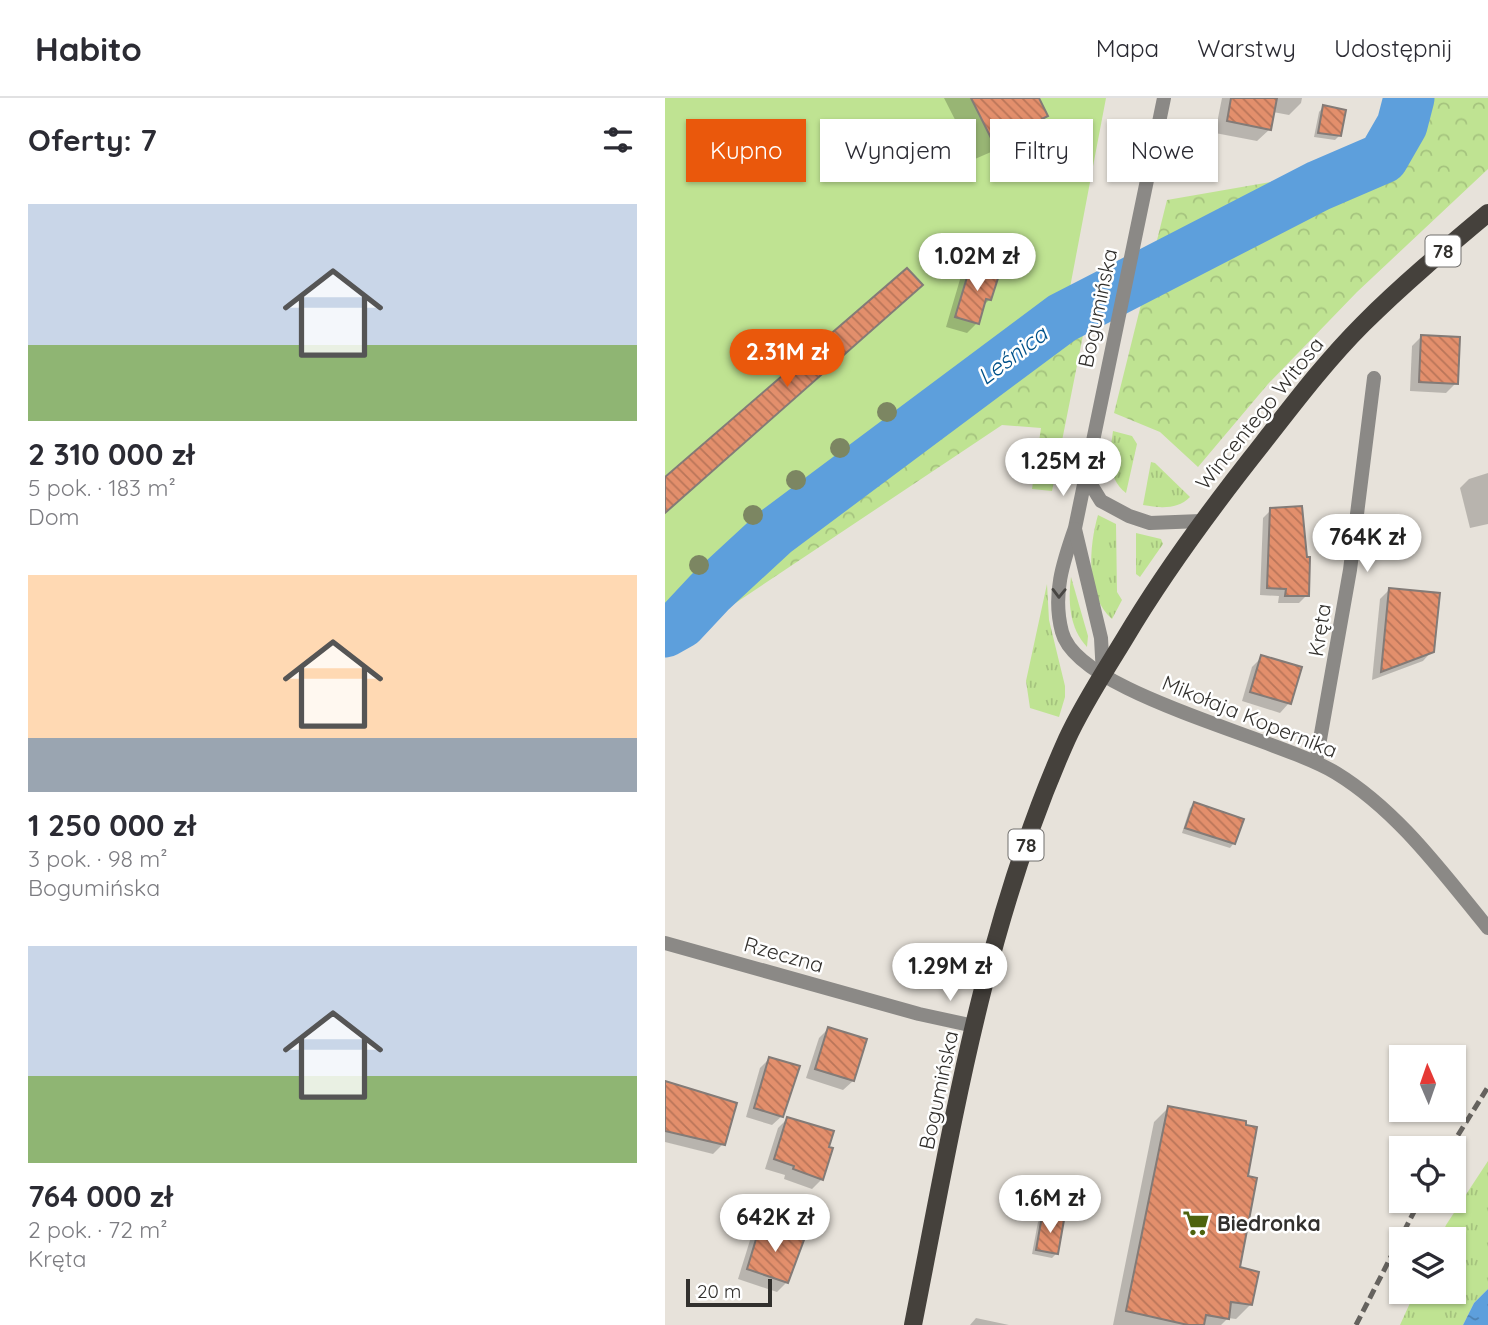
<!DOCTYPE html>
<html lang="pl">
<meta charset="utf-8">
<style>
:root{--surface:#fff;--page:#f2f2f3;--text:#2b2b33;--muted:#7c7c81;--line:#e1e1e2;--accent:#ea580c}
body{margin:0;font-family:Quicksand,sans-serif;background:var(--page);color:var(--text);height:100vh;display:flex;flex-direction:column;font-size:26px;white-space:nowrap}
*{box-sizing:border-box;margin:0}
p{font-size:23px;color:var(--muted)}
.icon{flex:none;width:38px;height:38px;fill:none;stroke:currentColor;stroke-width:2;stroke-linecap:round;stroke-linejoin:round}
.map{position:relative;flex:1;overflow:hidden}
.drawer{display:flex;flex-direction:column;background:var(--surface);width:665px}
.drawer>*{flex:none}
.hud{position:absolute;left:21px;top:21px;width:665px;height:63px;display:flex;gap:14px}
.needle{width:46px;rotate:358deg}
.fabs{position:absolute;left:724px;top:947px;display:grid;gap:14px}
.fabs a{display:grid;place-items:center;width:77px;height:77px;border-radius:0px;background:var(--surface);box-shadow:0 2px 5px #0004;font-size:35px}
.scale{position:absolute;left:21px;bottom:18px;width:86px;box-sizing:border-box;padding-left:7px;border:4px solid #32302d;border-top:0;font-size:19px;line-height:24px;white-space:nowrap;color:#32302d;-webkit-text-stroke:5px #fff;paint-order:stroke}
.price{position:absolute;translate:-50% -60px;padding:0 16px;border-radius:24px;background:#fff;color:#222;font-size:23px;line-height:46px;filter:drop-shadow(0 2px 4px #0008)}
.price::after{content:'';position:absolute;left:50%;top:42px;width:21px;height:16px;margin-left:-10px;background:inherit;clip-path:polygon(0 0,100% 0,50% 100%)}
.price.selected{background:var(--accent);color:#fff}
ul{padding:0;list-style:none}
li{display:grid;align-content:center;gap:14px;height:371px;padding:0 28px}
li span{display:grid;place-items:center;height:217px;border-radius:0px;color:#555}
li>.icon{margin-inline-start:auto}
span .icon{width:126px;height:126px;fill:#fffc;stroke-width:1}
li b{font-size:30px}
h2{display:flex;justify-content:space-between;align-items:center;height:84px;padding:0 28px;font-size:30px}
.pill{padding:0 24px;border-radius:0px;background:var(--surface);box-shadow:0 2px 5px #0004;font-size:24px;line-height:63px}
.pill.selected{background:var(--accent);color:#fff}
header{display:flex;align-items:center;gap:42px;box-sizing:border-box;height:98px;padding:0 35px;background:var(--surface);border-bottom:2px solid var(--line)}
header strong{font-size:33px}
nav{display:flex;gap:38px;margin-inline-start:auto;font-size:24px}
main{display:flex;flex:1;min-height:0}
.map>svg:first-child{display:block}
.grass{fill:url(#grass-tufts)}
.forest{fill:url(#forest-crowns)}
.pitch{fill:#bfe392}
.water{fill:url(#water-ripples)}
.shadow{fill:#0003}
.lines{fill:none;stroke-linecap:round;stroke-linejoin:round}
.river{stroke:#5d9fdc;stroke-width:51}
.building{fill:url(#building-back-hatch);stroke:#837b77;stroke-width:2}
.minor{stroke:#8b8986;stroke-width:14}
.tertiary{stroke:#8b8986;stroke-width:14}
.primary{stroke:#45413c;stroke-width:18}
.rail{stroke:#65625e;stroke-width:5;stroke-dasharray:10 5;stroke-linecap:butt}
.tree{fill:#7c8662}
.oneway{stroke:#484643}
.labels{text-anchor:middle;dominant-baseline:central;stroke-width:5;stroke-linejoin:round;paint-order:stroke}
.shield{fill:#fff;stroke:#706e6c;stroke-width:2}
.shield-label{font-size:19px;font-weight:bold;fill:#32302d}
.street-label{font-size:21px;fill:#32302d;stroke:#fff}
.poi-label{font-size:21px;font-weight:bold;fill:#32302d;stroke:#fff;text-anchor:start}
.water-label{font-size:23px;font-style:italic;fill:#02528a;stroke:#fff}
</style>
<header>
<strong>Habito</strong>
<nav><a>Mapa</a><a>Warstwy</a><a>Udostępnij</a></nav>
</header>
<main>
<section class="drawer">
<h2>Oferty: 7<svg class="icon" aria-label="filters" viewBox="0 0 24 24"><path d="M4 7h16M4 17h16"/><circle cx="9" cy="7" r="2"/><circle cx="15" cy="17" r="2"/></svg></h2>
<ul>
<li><span style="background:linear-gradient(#c9d6e8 65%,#8fb573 0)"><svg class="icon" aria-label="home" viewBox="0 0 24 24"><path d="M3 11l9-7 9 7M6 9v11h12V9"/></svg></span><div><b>2 310 000 zł</b><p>5 pok. · 183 m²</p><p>Dom</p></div></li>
<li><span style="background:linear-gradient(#ffd9b3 75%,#9aa5b1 0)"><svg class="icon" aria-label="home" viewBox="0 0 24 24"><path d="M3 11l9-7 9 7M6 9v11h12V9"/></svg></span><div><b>1 250 000 zł</b><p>3 pok. · 98 m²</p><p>Bogumińska</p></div></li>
<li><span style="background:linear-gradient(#c9d6e8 60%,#8fb573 0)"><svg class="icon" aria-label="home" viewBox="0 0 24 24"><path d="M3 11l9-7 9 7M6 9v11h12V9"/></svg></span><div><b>764 000 zł</b><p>2 pok. · 72 m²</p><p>Kręta</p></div></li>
</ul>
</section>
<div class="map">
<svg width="823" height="1227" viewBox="0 0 823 1227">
<defs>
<pattern id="grass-tufts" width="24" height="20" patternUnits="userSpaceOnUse" patternTransform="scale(1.75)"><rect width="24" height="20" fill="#bfe392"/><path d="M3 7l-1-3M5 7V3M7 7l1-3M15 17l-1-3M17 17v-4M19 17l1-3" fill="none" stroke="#a5c37e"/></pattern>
<pattern id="forest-crowns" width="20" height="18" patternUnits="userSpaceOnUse" patternTransform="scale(1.75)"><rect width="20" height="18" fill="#bfe392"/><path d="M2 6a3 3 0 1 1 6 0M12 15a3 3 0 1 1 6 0" fill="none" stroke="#a5c37e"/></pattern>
<pattern id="water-ripples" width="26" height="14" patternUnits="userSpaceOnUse" patternTransform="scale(1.75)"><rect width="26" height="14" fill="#5d9fdc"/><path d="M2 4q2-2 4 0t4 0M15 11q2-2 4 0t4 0" fill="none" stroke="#4d82b3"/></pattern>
<pattern id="building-back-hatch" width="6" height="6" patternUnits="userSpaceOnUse" patternTransform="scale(1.75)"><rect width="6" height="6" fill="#e38f6c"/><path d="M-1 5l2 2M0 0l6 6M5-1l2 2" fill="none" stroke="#b97559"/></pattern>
</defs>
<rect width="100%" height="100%" fill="#e7e2da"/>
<!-- grass -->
<g class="grass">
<path d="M448,333l19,5 5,8 -11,49c-20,-16 -16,-40 -13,-62z"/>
<path d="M486,364l4,1 35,34c-13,13 -30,11 -47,8z"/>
<path d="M433,417l18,9 1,68 5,8 -10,19c-27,-24 -23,-73 -14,-104z"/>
<polygon points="471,435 496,441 498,446 475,479 471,476"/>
<path d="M406,479l17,59 -1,11c-18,-19 -19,-46 -16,-70z"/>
<polygon points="382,486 384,522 400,588 400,599 394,619 365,610 361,583"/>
<polygon points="823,1063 823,1191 809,1205 798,1227 735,1227 750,1194 789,1194 789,1141 775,1141 781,1127"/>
</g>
<!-- forest -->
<g class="forest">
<polygon points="735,0 823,0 823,71 692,194 603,286 533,369 495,334 449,315 502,102 617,82 712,51"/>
<polygon points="427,192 387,393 367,391 376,330 337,327 69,506 0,546 0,515 145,400"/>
</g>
<!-- pitch -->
<polygon class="pitch" points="0,0 441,0 403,200 179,366 50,473 0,506"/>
<!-- water -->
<polygon class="water" points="823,1191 823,1227 798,1227 809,1205"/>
<!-- shadow -->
<g class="shadow">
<polygon points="279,0 359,0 383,38 365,56 335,72 326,54 310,61"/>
<polygon points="557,0 637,0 636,5 624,17 608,14 605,31 592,43 550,35"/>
<polygon points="658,9 674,38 670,42 649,39 654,14"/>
<polygon points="306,168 325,201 317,209 312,225 302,235 281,229 296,178"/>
<polygon points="756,239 791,285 781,295 745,293 747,248"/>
<polygon points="823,375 823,426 805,430 795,390 804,381"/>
<polygon points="606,412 642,497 634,505 613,505 614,498 595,497 598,420"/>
<polygon points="724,492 767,553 758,563 707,582 715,501"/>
<polygon points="597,559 624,605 615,615 577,603 587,569"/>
<polygon points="530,706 569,745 565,750 517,735 525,710"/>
<polygon points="163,931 188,983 178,992 141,980 154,940"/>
<polygon points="105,960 117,1018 107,1027 81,1019 95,970"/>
<polygon points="0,985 58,1046 48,1056 0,1044"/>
<polygon points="503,1010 581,1079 573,1171 586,1206 571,1221 563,1220 556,1227 448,1227 489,1024"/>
<polygon points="122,1021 157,1081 147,1091 119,1081 120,1077 100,1071 113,1030"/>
<polygon points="377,1120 391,1156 387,1160 367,1156 373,1124"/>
<polygon points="96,1130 122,1184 112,1194 73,1181 86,1139"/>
<polygon points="311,1220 344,1227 305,1227"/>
</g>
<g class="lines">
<!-- river -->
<polyline class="river" points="0,534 16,525 45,494 110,434 397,220 653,88 718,60 737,27 744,0"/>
</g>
<!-- building -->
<g class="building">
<polygon points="306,0 374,0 383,18 377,21 385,38 353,55 345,37 328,44"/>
<polygon points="566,0 612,0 606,32 562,23"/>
<polygon points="658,7 681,12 676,38 653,35"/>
<polygon points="306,166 335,174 326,202 321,201 314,226 290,219"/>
<polygon points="242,170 258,187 0,415 0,379"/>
<polygon points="756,237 795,239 793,286 754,284"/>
<polygon points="637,408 642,459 645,459 644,498 620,498 621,491 602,490 605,410"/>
<polygon points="724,490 775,495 770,544 769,554 716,574"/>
<polygon points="596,557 637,569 626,606 585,594"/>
<polygon points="529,704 579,721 570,746 520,730"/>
<polygon points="163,929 202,941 189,983 150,971"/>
<polygon points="104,959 135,968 118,1019 89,1010"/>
<polygon points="0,983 72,1005 60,1047 0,1033"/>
<polygon points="503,1008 581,1023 581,1027 592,1029 583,1078 592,1080 575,1169 594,1174 587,1207 566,1204 564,1221 541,1217 539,1227 523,1227 461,1213"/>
<polygon points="122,1019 169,1033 164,1049 168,1050 158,1082 128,1071 129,1068 109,1061"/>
<polygon points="377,1118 399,1122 393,1156 371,1152"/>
<polygon points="95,1128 139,1142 123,1185 82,1171"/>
</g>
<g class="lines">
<!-- minor -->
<g class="minor">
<polyline points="651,664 685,472 709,280"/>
<polyline points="0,845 254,916 309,928"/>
</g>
<!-- tertiary -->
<g class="tertiary">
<path d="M499,0l-89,430c-12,34 -23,67 -13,104 16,62 217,106 274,141 62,38 106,99 152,155"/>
<polyline points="420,377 436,403 464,418 485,425 536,423"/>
<polyline points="410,431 436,540 438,577"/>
</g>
<!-- primary -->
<path class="primary" d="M248,1227c39,-197 71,-401 154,-586 16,-35 38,-68 58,-101 41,-69 88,-132 138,-195 32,-41 63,-82 100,-119 39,-39 82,-75 125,-111"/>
<!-- rail -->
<g class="rail">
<polyline points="785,1050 823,989"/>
<polyline points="691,1227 755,1102"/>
</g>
</g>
<!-- trees -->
<g class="tree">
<circle cx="222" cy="314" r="10"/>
<circle cx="175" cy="350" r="10"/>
<circle cx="131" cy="382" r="10"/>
<circle cx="88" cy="417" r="10"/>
<circle cx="34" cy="467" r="10"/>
</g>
<!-- one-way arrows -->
<defs><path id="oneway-chevron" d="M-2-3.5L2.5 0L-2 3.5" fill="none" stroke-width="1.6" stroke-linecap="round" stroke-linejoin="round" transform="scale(1.75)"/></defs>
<use class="oneway" href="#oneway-chevron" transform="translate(394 495) rotate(91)"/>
<!-- icons -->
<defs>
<g id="supermarket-bare" transform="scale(2.1)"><path d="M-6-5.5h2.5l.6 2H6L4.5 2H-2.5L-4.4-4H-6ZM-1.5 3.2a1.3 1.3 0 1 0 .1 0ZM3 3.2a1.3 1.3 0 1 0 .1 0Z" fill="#4e630f" stroke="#fff" stroke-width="2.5" paint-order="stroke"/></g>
</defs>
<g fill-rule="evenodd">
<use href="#supermarket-bare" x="531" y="1125"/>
</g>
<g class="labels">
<!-- shield labels -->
<g class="shield">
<rect x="760.5" y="137.5" width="35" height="31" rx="5"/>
<rect x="343.5" y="731.5" width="35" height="31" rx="5"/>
</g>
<g class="shield-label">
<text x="778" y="153">78</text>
<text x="361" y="747">78</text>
</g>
<!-- street labels -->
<g class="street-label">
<text transform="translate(432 210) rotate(-78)">Bogumińska</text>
<text transform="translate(594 315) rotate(-51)">Wincentego Witosa</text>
<text transform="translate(654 532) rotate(-81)">Kręta</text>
<text transform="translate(585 618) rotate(22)">Mikołaja Kopernika</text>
<text transform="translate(119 856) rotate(16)">Rzeczna</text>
<text transform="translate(273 992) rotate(-78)">Bogumińska</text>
</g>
<!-- poi labels -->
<g class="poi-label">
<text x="552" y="1125">Biedronka</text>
</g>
<!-- water labels -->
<g class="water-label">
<text transform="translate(347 257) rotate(-37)">Leśnica</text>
</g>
</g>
</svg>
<div class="fabs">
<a><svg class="needle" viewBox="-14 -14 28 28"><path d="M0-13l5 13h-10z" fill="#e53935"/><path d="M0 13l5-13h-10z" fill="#7c7c81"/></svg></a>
<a><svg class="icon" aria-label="locate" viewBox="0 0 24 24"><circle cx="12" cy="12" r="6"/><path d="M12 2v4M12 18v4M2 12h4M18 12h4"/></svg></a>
<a><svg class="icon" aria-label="layers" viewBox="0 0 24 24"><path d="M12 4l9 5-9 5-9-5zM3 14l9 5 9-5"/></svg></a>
</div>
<div class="scale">20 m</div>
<b class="price" style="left:312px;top:195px">1.02M zł</b>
<b class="price selected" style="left:122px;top:291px">2.31M zł</b>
<b class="price" style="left:398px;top:400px">1.25M zł</b>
<b class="price" style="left:702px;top:476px">764K zł</b>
<b class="price" style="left:285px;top:905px">1.29M zł</b>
<b class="price" style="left:385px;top:1137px">1.6M zł</b>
<b class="price" style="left:110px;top:1156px">642K zł</b>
<div class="hud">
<a class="pill selected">Kupno</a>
<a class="pill">Wynajem</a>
<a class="pill">Filtry</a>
<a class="pill">Nowe</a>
</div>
</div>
</main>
